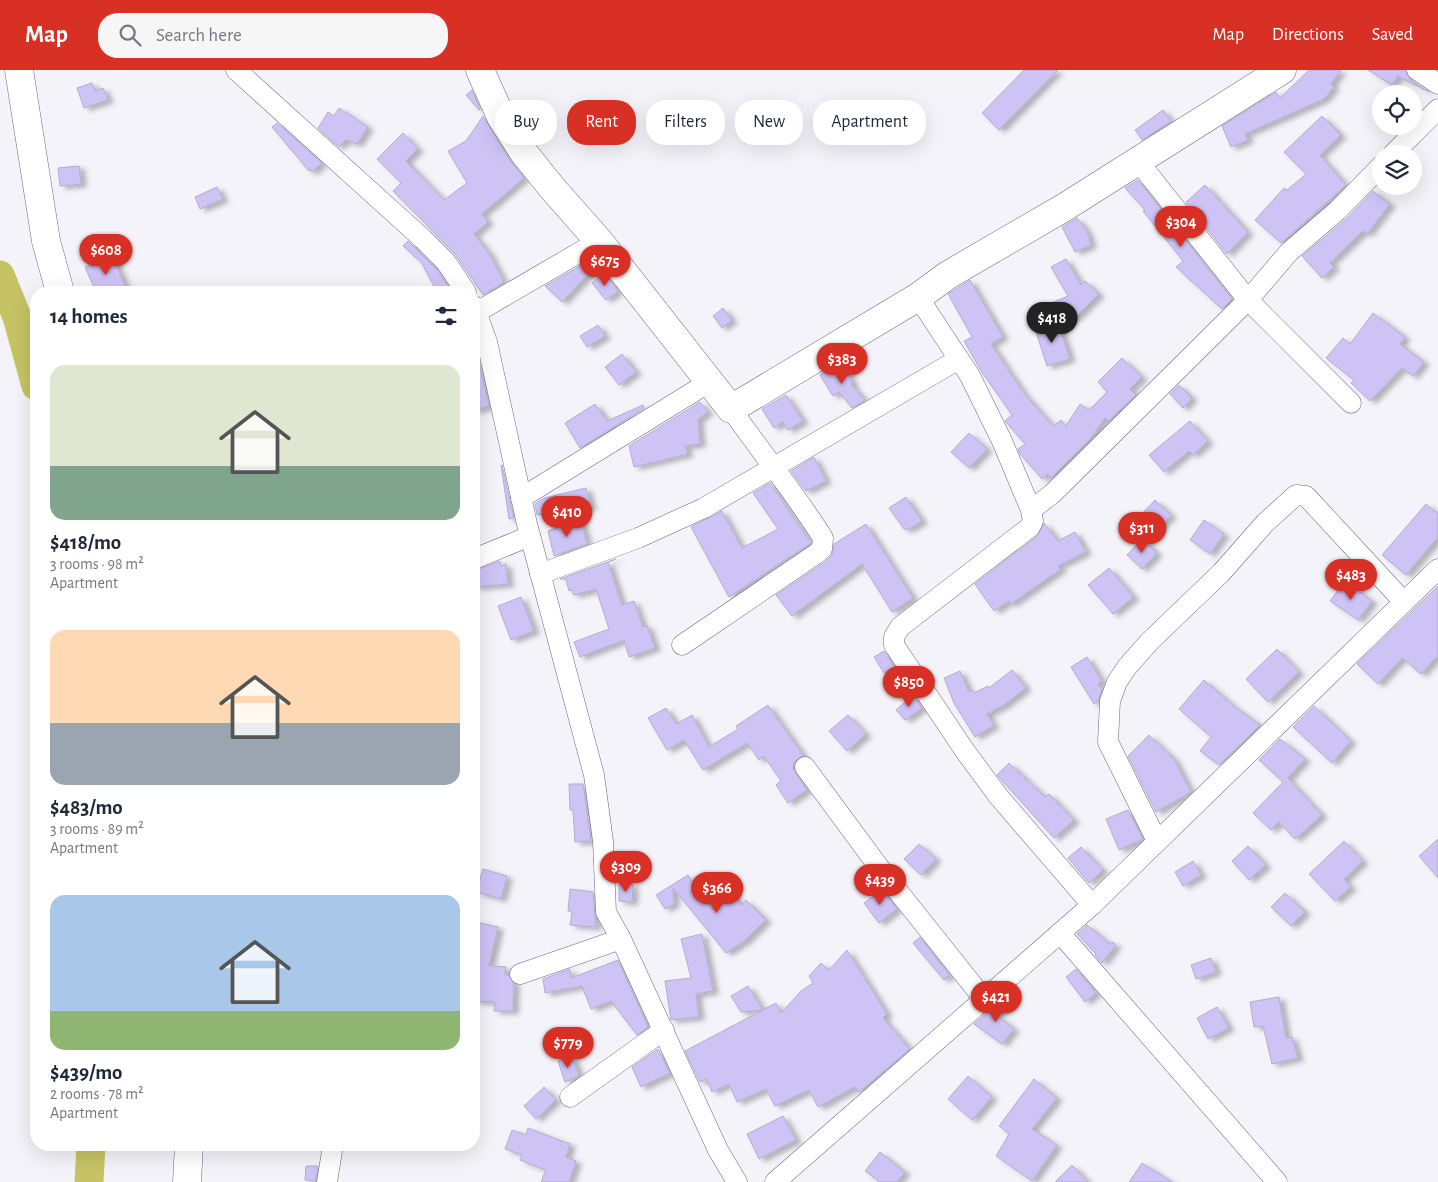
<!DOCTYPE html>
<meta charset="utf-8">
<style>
:root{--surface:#fff;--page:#f6f6f7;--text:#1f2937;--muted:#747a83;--accent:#d93025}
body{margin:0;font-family:"Alegreya Sans",sans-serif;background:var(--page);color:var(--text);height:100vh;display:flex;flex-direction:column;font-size:19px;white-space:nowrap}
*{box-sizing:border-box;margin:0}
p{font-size:16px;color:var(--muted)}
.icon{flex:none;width:28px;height:28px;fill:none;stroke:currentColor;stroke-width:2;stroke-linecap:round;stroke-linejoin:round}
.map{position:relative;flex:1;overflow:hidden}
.details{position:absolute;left:30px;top:216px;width:450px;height:865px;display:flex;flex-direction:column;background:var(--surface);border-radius:20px;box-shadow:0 5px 20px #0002}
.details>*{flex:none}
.top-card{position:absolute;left:495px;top:30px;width:475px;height:45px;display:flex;gap:10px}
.controls{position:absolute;left:1372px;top:15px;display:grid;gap:10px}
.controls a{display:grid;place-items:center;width:50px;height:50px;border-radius:50%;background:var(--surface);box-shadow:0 5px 20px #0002;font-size:25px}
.price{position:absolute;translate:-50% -42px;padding:0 11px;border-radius:18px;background:var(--accent);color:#fff;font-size:16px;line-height:32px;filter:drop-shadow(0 1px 2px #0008)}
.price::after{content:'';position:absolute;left:50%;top:30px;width:15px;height:11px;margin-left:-8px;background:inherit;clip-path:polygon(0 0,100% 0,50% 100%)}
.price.active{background:#222;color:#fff}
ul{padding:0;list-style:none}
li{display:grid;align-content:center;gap:10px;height:265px;padding:0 20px}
li span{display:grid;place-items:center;height:155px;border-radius:15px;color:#555}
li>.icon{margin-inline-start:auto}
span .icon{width:90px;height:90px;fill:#fffc;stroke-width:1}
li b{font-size:21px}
h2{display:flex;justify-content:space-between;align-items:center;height:60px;padding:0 20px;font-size:21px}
.tag{padding:0 18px;border-radius:20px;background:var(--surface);box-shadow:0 5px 20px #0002;font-size:18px;line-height:45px}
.tag.active{background:var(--accent);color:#fff}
header{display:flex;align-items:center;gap:30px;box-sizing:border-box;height:70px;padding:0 25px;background:var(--accent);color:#fff}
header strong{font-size:24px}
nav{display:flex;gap:28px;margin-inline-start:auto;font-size:18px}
.search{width:350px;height:45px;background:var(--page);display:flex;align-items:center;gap:12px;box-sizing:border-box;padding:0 18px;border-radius:20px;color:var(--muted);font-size:19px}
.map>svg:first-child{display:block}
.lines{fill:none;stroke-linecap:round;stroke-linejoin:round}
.river{stroke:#c6c365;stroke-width:29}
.building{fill:#cec3f5;stroke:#b3adcd;filter:url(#shadow)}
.street-casing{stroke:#6c6583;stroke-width:21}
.secondary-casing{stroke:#6c6583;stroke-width:29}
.street{stroke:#fff;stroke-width:20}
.secondary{stroke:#fff;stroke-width:28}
</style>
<header>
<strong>Map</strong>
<div class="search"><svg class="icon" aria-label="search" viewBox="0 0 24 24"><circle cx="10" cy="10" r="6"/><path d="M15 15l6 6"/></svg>Search here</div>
<nav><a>Map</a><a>Directions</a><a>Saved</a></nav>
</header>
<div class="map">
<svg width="1438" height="1112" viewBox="0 0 1438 1112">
<defs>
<filter id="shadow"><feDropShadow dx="5.5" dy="3" stdDeviation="2.5" flood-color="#0004"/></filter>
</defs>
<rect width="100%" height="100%" fill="#f4f3fa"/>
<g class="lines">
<!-- river -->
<g class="river">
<polyline points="0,205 17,247 36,316"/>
<polyline points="89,1112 91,1075"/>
</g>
</g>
<!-- building -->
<g class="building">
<polygon points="1024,0 1058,0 999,60 982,43"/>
<polygon points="1309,0 1341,0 1331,14 1334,17 1324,29 1245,64 1248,70 1231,77 1222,56 1276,22 1280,28"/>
<polygon points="1368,0 1405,0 1410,10 1429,22 1398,6 1392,15"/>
<polygon points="92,13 95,21 103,18 108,30 84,38 77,18"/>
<polygon points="472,20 480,39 479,40 466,25"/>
<polygon points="339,38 368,57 357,74 346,70 339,77 318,58 328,42 334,46"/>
<polygon points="1163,40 1171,51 1142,70 1135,60"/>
<polygon points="483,46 511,92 524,108 482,144 488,152 474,164 489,183 504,212 483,225 455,184 393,121 401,113 377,89 403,63 418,79 406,91 444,130 467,113 448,81 466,71"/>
<polygon points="1322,46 1341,65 1320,85 1346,115 1281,173 1255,150 1284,118 1287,120 1306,104 1284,82"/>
<polygon points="277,53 322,93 312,102 310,99 309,101 272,57"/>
<polygon points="79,96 81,114 60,116 58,98"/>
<polygon points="1138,110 1232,229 1222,239 1176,197 1183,191 1143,141 1145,140 1125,118"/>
<polygon points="1205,115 1248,162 1227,184 1186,132"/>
<polygon points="217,117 223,129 200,139 195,127"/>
<polygon points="1373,121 1390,134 1367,164 1363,161 1330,193 1334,197 1322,208 1302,186 1346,149"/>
<polygon points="1077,148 1087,161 1091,175 1075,182 1062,157"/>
<polygon points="408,171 437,200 452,222 437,222 421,192 403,176"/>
<polygon points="112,185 128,222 96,222 85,197"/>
<polygon points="1066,189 1081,215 1085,211 1099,224 1076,247 1058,254 1049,234 1068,226 1051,197"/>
<polygon points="585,193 590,202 562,232 545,216"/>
<polygon points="604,203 618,221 606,230 592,213"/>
<polygon points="970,210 1003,267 991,274 1023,322 1053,356 1061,350 1066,356 1080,334 1089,340 1107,322 1098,312 1122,288 1142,307 1130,319 1136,325 1108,351 1105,348 1090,369 1051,408 1048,404 1042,409 1020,384 1018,379 1025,374 1005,351 1012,345 981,301 964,271 972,267 948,224"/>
<polygon points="723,238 732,250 722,258 713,246"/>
<polygon points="1373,243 1405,267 1400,274 1424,292 1413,306 1402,298 1370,331 1351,313 1354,310 1326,288 1343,268 1350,274"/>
<polygon points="1050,249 1061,262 1070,289 1047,296 1036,262"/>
<polygon points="598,255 605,266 587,277 580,266"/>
<polygon points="474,270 489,336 474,341"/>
<polygon points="622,284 636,302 619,315 605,297"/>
<polygon points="840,292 853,313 851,314 865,330 852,338 839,322 833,326 820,305"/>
<polygon points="1179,315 1192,328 1183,338 1170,324"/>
<polygon points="786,325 803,351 788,360 783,352 774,358 762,339"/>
<polygon points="700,332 708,342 698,349 700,374 685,376 688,384 634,397 629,376"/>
<polygon points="595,334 607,351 643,335 644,338 580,378 565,353"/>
<polygon points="1190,351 1208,371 1193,385 1189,381 1164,402 1149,385"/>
<polygon points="969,363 987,379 969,398 951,382"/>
<polygon points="814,387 826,411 806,421 791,401"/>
<polygon points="501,395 502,395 514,448 509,449"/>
<polygon points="770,413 811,473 729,527 691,457 722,441 742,478 778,459 753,423"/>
<polygon points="586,418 591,437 537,445 535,434 544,428"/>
<polygon points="906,427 922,451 909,459 904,459 889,438"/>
<polygon points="1155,430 1171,445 1153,464 1137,449"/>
<polygon points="1426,434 1438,444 1438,467 1406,505 1382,485"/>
<polygon points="581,450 587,474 554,486 548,461"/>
<polygon points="1204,450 1224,464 1210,484 1190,470"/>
<polygon points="1044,453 1058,471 1075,462 1086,482 1058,496 1061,499 1011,534 1009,531 994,541 975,514 1037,466"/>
<polygon points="866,454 913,528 892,542 862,494 792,546 776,525 824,493 832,485 834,474"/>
<polygon points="1142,469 1157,483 1142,499 1127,485"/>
<polygon points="616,489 608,492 622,535 634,531 643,557 647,555 655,578 629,587 624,570 580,587 574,572 609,559 596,519 574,525 572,520 569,521 566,509 560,509"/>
<polygon points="500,491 501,496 506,494 508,514 475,517 474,501"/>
<polygon points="1109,498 1134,527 1113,544 1088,515"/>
<polygon points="1345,511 1372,531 1358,550 1330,531"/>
<polygon points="1438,516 1438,585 1421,604 1402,588 1378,614 1357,594"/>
<polygon points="521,527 534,561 511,570 498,536"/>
<polygon points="1277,579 1299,602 1268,632 1246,609"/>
<polygon points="884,581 894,597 884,603 874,587"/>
<polygon points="1087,587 1102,611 1098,614 1102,620 1098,631 1094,634 1071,597"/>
<polygon points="1012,600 1026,618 1004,635 987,644 994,655 975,667 954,633 944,608 960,601 969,622 972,620 974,623 988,616 989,618"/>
<polygon points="1204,610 1235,637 1260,655 1219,695 1200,681 1211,667 1179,639"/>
<polygon points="913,625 922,638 905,650 896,640"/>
<polygon points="768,635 803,685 794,692 793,699 807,720 788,733 776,715 781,711 764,686 759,690 747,673 703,700 684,670 667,680 648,648 666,638 676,654 692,645 709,677 738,659 736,656"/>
<polygon points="1314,636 1351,671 1332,693 1293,657"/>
<polygon points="848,645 866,664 847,681 829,661"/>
<polygon points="1149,665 1174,689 1191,722 1156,742 1128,686"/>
<polygon points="1280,669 1305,689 1288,708 1322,745 1295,769 1279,752 1271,760 1253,743 1283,712 1259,690"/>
<polygon points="1009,693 1045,727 1049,724 1074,750 1054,768 997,705"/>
<polygon points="569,714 583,714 591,771 575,772 573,740 570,740"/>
<polygon points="1128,740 1143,769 1119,780 1106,749"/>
<polygon points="1438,769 1438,808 1419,786"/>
<polygon points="1344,771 1363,791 1344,809 1351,817 1335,831 1309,804"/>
<polygon points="919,774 936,789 921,805 904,789"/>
<polygon points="1248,776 1266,795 1249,810 1232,791"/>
<polygon points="1081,777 1103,800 1089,813 1068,788"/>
<polygon points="1193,791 1201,805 1183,816 1175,802"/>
<polygon points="483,799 507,806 501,829 476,822"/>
<polygon points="688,805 706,835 708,833 713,840 733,824 741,835 746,830 766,850 746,870 726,883 673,818 674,834 665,839 656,825"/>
<polygon points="619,814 633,814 632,832 619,831"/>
<polygon points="570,819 593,822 596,857 570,855 572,842 568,841"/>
<polygon points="882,820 897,839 879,853 864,833"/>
<polygon points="1285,823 1305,842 1291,856 1271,837"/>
<polygon points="476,852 498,857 489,896 506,897 505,905 509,905 514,914 513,941 494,941 495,932 474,931"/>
<polygon points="1087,855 1110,874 1113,872 1116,875 1102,893 1095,885 1096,884 1077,864"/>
<polygon points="702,864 713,921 696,924 699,947 671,950 665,911 691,908 681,869"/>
<polygon points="920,867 949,905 944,910 913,873"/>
<polygon points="847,880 887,944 883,948 910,979 859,1022 855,1017 818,1037 809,1020 775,1036 766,1019 737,1032 729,1014 712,1022 706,1009 700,1012 685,981 776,933 781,943 801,921 813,913 809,906 821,893 829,900"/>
<polygon points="1211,888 1216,902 1196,909 1191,895"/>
<polygon points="618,890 648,957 637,965 611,931 591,939 582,916 545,923 543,909 570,899 571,908"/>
<polygon points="1076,899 1096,923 1085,932 1066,907"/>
<polygon points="748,916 763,940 741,942 731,926"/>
<polygon points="1279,927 1286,968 1292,967 1298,988 1272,994 1263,956 1254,957 1250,932"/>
<polygon points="1004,928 1009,934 996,945 1014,959 1002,974 974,954"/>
<polygon points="1217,937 1229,958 1208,969 1197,948"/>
<polygon points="658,979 670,1003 641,1017 632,997"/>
<polygon points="572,986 579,1006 565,1012 558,991"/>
<polygon points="968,1006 992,1027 972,1050 948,1029"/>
<polygon points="1034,1009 1057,1028 1032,1059 1057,1075 1032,1111 996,1086 1009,1064 999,1056"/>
<polygon points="544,1017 556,1030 536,1049 524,1036"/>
<polygon points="783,1046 796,1070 759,1089 747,1064"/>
<polygon points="528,1058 570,1074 566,1087 576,1091 569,1112 541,1112 546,1100 520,1090 522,1085 505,1079 512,1060 526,1065"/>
<polygon points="880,1082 905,1102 897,1112 880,1112 865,1101"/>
<polygon points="1142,1093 1172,1112 1129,1112"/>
<polygon points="1072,1095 1088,1112 1055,1112"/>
<polygon points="306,1096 318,1096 315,1111 305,1110"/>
</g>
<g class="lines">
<!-- street casing -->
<g class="street-casing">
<g id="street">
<polyline points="236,0 423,169 446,192 466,222"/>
<polyline points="1417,0 1438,14"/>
<polyline points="1393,84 1438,39"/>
<polyline points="1138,91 1248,230 1351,333"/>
<polyline points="918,227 970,306 1002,371 1031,440 1033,451 1030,457 900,557 894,567 894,575 965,681 999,727 1092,835"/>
<polyline points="474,236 487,272 527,454 594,705 603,771 606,842 621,869 718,1080 737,1112"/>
<polyline points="477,242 599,171"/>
<polyline points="521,428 711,311"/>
<polyline points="1031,440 1052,424 1248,230 1289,182 1338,140 1381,96"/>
<polyline points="474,489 530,466"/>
<polyline points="540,504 638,468 704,438 959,289"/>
<path d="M682,575l134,-91 6,-5 1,-11c-28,-45 -62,-86 -92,-129"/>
<polyline points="805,697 881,800 983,928"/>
<polyline points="1157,771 1108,672 1110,631 1117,612 1127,597 1150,571 1221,503 1265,453 1296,425 1306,426 1404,532"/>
<polyline points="1060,863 1277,1112"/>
<polyline points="520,904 621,869"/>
<polyline points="570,1027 664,960"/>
<polyline points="327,1112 333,1075"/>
<polyline points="775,1112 1092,835 1438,499"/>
</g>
</g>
<!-- secondary casing -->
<g class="secondary-casing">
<g id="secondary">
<polyline points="19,0 46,171 60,222"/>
<polyline points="480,0 501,47 524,83 553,119 599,171 731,339 918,227 948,205 1065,137 1282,0"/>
<polyline points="187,1112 189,1075"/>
</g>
</g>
<!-- street -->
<use href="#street" class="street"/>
<!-- secondary -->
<use href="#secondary" class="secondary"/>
</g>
</svg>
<div class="controls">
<a><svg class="icon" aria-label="locate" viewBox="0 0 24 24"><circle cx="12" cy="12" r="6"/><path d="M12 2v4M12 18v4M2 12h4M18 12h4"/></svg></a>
<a><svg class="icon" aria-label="layers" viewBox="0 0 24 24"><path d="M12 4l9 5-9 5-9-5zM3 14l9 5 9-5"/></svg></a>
</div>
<b class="price" style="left:1181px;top:178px">$304</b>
<b class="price" style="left:106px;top:206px">$608</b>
<b class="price" style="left:605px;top:217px">$675</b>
<b class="price active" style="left:1052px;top:274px">$418</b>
<b class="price" style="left:842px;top:315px">$383</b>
<b class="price" style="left:567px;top:468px">$410</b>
<b class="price" style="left:1142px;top:484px">$311</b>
<b class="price" style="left:1351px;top:531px">$483</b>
<b class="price" style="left:909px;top:638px">$850</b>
<b class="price" style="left:626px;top:823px">$309</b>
<b class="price" style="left:880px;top:836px">$439</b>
<b class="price" style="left:717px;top:844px">$366</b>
<b class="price" style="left:996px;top:953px">$421</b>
<b class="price" style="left:568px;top:999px">$779</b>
<div class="top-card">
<a class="tag">Buy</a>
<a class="tag active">Rent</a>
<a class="tag">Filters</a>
<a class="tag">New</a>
<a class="tag">Apartment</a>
</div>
<section class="details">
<h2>14 homes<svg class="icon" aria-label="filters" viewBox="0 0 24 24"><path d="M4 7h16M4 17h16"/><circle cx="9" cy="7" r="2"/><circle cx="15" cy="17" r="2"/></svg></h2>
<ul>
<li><span style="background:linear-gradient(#dfe7d0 65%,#7fa58c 0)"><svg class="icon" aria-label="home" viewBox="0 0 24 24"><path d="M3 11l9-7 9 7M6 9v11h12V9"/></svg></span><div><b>$418/mo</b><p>3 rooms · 98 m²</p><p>Apartment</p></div></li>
<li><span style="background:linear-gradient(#ffd9b3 60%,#9aa5b1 0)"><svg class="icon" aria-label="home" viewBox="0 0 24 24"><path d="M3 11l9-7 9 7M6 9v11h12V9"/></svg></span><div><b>$483/mo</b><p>3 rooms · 89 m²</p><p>Apartment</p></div></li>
<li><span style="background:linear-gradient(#a9c7e8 75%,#8fb573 0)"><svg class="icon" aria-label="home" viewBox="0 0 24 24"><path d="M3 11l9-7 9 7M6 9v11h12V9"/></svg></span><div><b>$439/mo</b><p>2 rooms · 78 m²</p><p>Apartment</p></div></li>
</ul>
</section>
</div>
